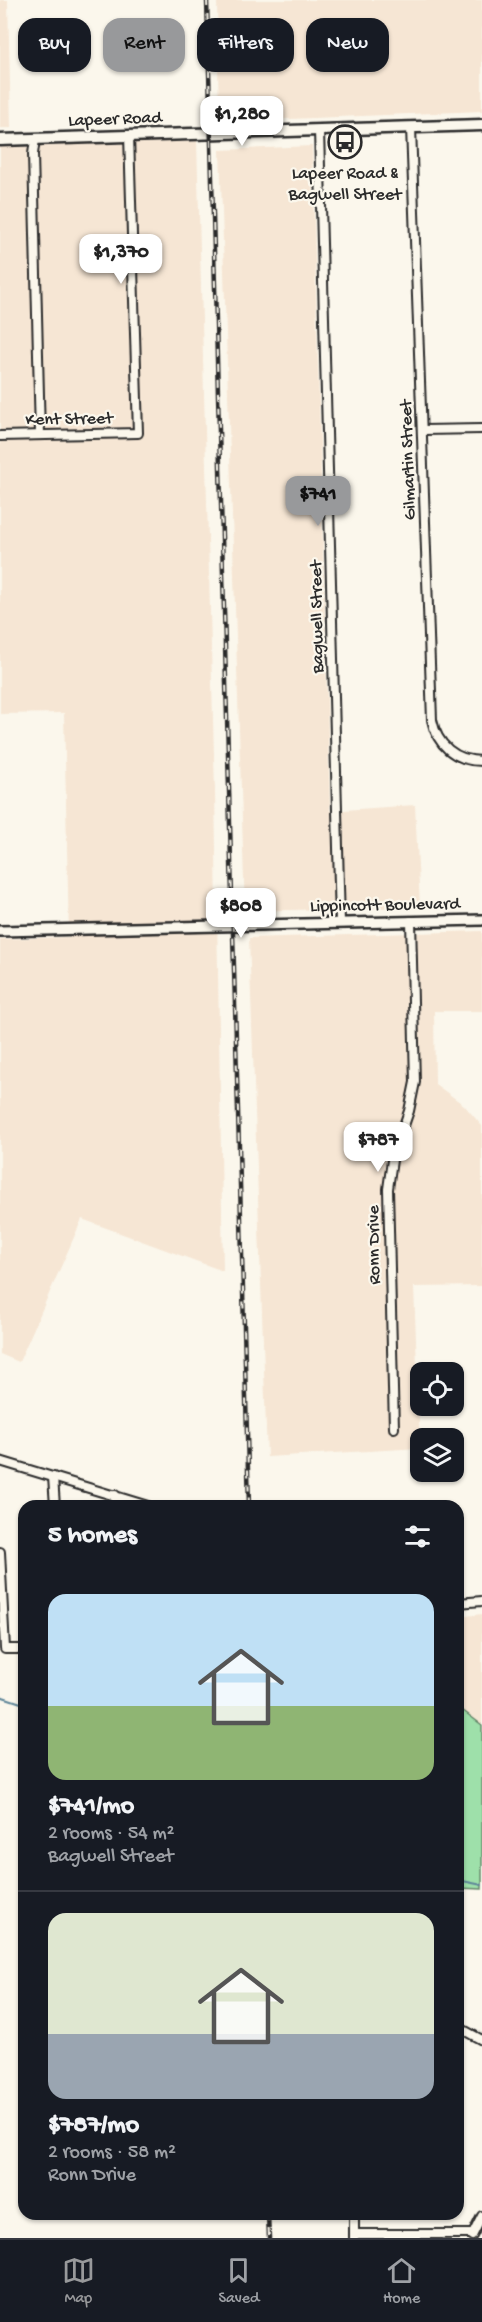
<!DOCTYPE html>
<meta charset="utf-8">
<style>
:root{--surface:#171b24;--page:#242831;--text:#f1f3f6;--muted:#9ea1a6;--line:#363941;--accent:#98999b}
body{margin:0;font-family:"Gochi Hand",sans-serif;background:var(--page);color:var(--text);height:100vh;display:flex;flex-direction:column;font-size:22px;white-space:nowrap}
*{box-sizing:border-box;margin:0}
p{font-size:20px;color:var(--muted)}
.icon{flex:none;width:33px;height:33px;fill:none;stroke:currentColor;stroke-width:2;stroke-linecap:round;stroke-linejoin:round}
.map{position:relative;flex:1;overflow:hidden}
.panel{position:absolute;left:18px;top:1500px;width:446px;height:720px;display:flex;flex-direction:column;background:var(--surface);border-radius:18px;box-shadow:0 2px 4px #0004}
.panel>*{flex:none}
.hud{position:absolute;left:18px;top:18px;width:447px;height:54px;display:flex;gap:12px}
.controls{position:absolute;left:410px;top:1362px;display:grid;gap:12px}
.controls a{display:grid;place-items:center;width:54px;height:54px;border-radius:12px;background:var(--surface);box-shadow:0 2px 4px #0004;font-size:30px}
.price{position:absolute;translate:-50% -51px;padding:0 14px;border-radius:12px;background:#fff;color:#222;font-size:20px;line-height:39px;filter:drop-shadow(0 2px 3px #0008)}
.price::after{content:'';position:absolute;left:50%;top:36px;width:18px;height:14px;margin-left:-9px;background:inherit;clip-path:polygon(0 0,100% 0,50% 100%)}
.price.selected{background:var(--accent);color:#111}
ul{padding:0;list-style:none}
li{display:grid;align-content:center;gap:12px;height:318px;padding:0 30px}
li+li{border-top:2px solid var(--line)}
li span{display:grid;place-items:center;height:186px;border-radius:18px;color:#555}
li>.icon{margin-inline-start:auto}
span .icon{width:108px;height:108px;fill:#fffc;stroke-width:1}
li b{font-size:26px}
h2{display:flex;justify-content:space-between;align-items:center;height:72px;padding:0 30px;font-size:26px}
.chip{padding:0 21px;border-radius:18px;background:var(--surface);box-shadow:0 2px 4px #0004;font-size:21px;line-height:54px}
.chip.selected{background:var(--accent);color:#111}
.dock{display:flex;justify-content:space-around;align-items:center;height:84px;border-top:2px solid var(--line);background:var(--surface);font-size:16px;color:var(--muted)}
.dock a{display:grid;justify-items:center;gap:3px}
.dock .selected{color:var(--accent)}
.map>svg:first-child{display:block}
.built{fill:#f6e6d4}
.green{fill:#9ee0aa;stroke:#64866a;stroke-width:1.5}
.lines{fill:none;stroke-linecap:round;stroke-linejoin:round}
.stream{stroke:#5f8699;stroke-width:2}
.minor-casing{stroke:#2b2b2b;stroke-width:12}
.tertiary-casing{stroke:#2b2b2b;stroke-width:14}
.secondary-casing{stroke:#2b2b2b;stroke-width:15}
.minor{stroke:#fbf7ec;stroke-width:8}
.tertiary{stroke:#fbf7ec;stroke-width:9}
.secondary{stroke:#fbf7ec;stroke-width:10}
.rail-casing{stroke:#2b2b2b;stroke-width:4.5}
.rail{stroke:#fbf7ec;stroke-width:2;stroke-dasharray:7;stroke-linecap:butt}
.labels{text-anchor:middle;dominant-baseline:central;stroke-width:4.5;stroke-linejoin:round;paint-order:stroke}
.street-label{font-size:18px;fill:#2b2b2b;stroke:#fbf7ec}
.poi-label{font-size:18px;fill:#2b2b2b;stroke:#fbf7ec}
</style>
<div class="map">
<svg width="482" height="2238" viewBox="0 0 482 2238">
<rect width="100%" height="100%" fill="#fbf7ec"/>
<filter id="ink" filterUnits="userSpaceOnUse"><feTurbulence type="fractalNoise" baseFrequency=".0167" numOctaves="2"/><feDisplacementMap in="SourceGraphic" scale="12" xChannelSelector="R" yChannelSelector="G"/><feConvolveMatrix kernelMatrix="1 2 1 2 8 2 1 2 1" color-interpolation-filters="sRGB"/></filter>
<g filter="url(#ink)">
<!-- built -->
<g class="built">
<polygon points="0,0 8,0 11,128 0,128"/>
<polygon points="217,0 482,0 482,111 219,122"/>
<polygon points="197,141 215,791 223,1271 82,1219 19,1362 0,1354 0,939 69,937 64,713 0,714 0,147"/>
<polygon points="312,146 330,811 415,805 420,907 245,911 220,150"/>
<polygon points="482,931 482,1011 434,1011 435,1084 464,1105 482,1126 482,1286 414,1287 420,1448 267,1457 249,938"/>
<polygon points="482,1614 482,1725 458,1707 458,1617"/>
</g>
<!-- green -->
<polygon class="green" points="458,1707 482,1725 482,1889 458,1888"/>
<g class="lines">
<!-- stream -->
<g class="stream">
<polyline points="0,1696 24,1704"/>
<polyline points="458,1880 482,1885"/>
</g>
<!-- minor casing -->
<g class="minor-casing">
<g id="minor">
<path d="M411,127l21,593c5,25 23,41 50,41"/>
<polyline points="319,130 340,923"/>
<polyline points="35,139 33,154 40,435"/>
<polyline points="423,430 482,429"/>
<polyline points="0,436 138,433 129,135"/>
<polyline points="394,1428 388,1189 392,1160 409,1111 415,1082 411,921"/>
<polyline points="0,1461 148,1506"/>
<polyline points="53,1477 55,1506"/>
<polyline points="115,1495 115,1506"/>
<polyline points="0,1552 5,1649 24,1649"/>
<polyline points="458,1603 482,1601"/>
<polyline points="458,2027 482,2040"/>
<polyline points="354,2214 354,2238"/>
<polyline points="354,2234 472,2234"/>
<polyline points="472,2236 482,2216"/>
</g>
</g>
<!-- tertiary casing -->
<g class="tertiary-casing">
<polyline id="tertiary" points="0,931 482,920"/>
</g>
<!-- secondary casing -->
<g class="secondary-casing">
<polyline id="secondary" points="0,140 482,125"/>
</g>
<!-- minor -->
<use href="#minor" class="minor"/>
<!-- tertiary -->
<use href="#tertiary" class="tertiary"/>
<!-- secondary -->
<use href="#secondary" class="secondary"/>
<!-- rail casing -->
<g class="rail-casing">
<g id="rail">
<polyline points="207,0 249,1506"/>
<polyline points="268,2214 269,2238"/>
</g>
</g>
<!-- rail -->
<use href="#rail" class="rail"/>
</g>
</g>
<!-- icons -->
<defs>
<g id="bus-ring" transform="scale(1.725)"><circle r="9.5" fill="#fbf7ec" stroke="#2b2b2b" stroke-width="1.5"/><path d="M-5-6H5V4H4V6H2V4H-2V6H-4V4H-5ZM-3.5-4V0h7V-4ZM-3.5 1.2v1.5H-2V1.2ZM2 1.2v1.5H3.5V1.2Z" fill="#2b2b2b"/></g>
</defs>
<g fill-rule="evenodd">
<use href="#bus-ring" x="345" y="142"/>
</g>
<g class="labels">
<!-- street labels -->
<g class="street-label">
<text transform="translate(115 120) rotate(-2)">Lapeer Road</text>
<text transform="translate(69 420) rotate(-1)">Kent Street</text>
<text transform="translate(409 460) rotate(-92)">Gilmartin Street</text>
<text transform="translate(318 617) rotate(-91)">Bagwell Street</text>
<text transform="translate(385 906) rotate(-1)">Lippincott Boulevard</text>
<text transform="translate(375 1245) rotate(-91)">Ronn Drive</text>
</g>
<!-- poi labels -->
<g class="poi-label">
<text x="345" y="174">Lapeer Road &amp;<tspan x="345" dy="21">Bagwell Street</tspan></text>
</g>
</g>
</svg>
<div class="controls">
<a><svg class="icon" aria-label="locate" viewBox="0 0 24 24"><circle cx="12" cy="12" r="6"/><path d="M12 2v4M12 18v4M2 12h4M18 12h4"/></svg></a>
<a><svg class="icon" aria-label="layers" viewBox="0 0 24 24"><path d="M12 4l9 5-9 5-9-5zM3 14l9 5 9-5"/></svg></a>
</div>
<b class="price" style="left:242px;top:147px">$1,280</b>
<b class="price" style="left:121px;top:285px">$1,370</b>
<b class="price selected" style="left:318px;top:527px">$741</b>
<b class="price" style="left:241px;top:939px">$808</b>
<b class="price" style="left:378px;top:1173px">$787</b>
<div class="hud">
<a class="chip">Buy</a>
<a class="chip selected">Rent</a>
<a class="chip">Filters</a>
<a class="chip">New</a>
</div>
<section class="panel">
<h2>5 homes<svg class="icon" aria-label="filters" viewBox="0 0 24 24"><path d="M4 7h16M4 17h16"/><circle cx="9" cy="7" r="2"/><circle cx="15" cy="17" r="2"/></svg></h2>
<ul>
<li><span style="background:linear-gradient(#bfe0f5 60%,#8fb573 0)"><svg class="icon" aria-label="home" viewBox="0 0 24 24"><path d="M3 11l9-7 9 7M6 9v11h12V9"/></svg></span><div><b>$741/mo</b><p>2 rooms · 54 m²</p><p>Bagwell Street</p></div></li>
<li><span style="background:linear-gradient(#dfe7d0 65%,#9aa5b1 0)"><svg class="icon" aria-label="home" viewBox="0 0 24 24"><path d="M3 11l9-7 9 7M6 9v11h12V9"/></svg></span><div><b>$787/mo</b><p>2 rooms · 58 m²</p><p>Ronn Drive</p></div></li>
</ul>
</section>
</div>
<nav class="dock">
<a class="selected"><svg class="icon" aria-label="map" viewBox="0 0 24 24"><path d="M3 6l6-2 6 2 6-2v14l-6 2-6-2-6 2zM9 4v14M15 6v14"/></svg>Map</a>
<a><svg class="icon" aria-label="saved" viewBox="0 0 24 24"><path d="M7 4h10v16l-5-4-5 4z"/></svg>Saved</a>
<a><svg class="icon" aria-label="home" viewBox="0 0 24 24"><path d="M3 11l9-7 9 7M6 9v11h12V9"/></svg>Home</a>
</nav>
